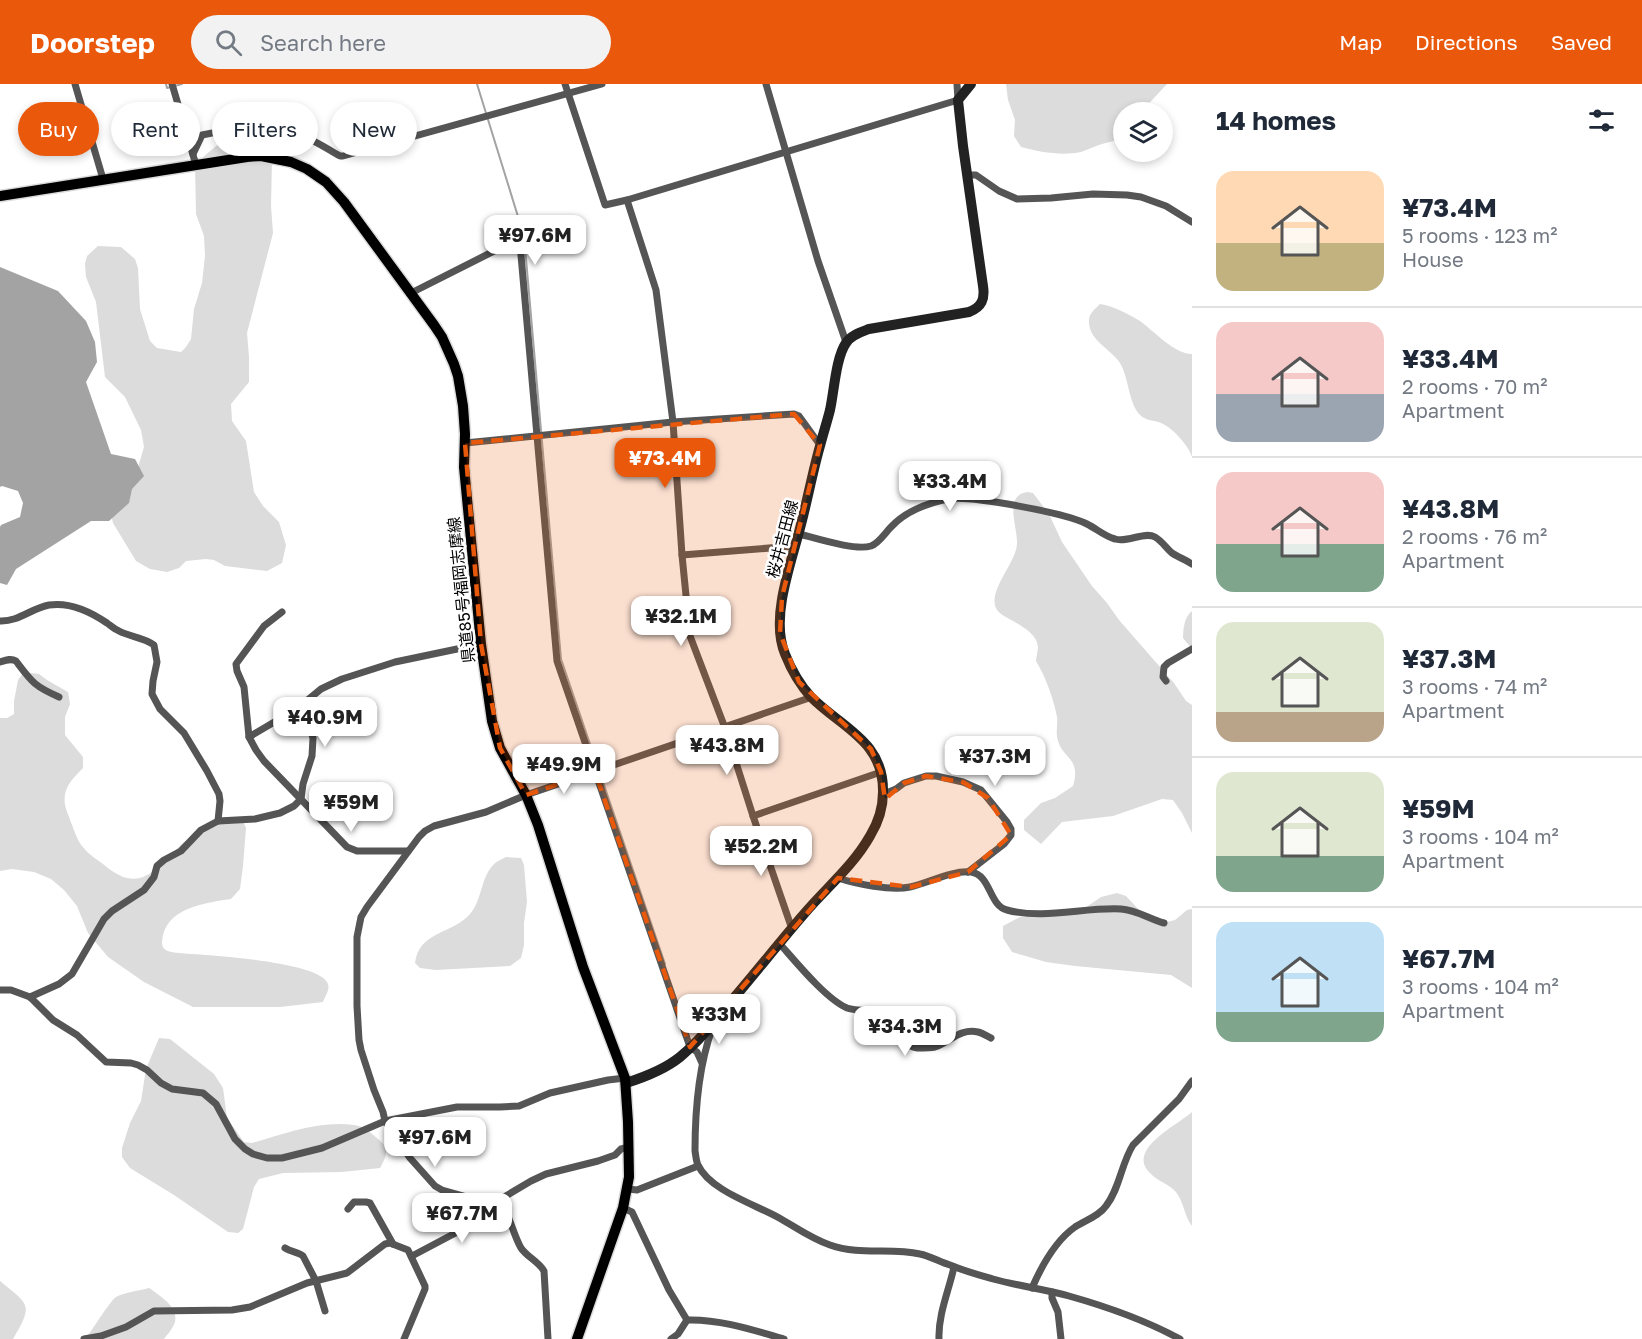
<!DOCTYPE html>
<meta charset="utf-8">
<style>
:root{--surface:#fff;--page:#f2f2f3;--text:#1f2937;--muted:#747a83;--line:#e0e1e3;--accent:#ea580c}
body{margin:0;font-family:"Golos Text","Noto Sans JP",sans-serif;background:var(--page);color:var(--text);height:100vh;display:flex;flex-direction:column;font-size:22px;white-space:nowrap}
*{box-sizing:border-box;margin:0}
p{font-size:20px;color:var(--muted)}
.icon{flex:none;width:33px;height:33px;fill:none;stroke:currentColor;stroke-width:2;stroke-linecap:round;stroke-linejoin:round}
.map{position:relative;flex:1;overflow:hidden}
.sheet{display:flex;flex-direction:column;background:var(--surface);width:450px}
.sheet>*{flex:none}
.top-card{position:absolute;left:18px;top:18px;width:570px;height:54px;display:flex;gap:12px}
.controls{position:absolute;left:1113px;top:18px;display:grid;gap:12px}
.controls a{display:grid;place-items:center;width:60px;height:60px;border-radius:50%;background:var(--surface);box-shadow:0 3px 9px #0003;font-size:30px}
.price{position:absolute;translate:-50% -51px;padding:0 14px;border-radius:12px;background:#fff;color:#222;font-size:20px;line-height:39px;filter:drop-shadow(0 2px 3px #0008)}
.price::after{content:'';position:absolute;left:50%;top:36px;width:18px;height:14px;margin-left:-9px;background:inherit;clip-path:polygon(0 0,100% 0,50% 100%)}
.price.current{background:var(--accent);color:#fff}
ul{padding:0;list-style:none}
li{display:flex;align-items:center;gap:18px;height:150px;padding:0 24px}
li+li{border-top:2px solid var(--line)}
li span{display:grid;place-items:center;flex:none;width:168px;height:120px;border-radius:18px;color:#555}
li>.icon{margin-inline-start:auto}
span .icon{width:72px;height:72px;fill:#fffc;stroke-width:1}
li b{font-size:26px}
h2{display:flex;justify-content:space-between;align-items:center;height:72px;padding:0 24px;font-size:26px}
.tag{padding:0 21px;border-radius:27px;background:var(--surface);box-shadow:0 3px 9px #0003;font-size:21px;line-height:54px}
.tag.current{background:var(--accent);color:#fff}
header{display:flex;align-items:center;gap:36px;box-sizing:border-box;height:84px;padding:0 30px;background:var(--accent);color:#fff}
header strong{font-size:28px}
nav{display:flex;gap:33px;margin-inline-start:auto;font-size:21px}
.search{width:420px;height:54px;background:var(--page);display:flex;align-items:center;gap:15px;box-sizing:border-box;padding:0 21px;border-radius:33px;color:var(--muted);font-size:22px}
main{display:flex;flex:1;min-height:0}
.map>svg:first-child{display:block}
.green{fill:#dcdcdc}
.water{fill:#a3a3a3}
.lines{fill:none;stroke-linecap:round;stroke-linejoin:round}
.stream{stroke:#a3a3a3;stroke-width:2}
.primary-casing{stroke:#dbdbdb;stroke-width:13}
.minor{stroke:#555;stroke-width:7}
.secondary{stroke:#222;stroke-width:10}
.primary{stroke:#000;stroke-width:10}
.marked{fill:#e8590c;fill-opacity:0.2;stroke:#e8590c;stroke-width:4.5;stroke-dasharray:12 8;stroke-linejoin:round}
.labels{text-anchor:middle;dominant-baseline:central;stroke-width:5;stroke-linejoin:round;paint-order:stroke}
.street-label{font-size:16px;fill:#000;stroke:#fff}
</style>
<header>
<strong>Doorstep</strong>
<div class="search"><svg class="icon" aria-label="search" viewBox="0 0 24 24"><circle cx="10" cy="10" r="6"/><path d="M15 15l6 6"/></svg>Search here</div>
<nav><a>Map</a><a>Directions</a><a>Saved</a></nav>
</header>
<main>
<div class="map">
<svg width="1192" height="1255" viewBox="0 0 1192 1255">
<rect width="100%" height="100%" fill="#fff"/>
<!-- green -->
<g class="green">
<path d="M1006,0h161l-26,28h-17l-1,21c-8,10 -12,8 -24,12 -6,2 -12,5 -18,7 -20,4 -41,0 -60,-5l-7,-11 1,-16 -7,-20z"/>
<polygon points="229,58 262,63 272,76 271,122 273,149 247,249 249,273 249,298 231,320 232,337 246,357 254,408 263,422 279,438 286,461 282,479 267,487 225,482 214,476 206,475 186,477 179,484 167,488 150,485 136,477 113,439 111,430 134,397 144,363 141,346 125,313 105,293 96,218 86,193 85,180 87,172 98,162 121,163 135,175 138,184 140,225 150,257 157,264 181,268 186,263 191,255 194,225 202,199 205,172 204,152 196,130 195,80 216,62"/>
<path d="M1100,220c14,2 28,10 40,17 14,10 34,33 52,33v103c-3,-11 -20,-30 -31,-34 -7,-3 -15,-2 -21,-8 -12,-13 -11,-37 -20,-52 -9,-14 -30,-22 -31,-40 -1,-9 5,-13 11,-19z"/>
<path d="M1027,408l6,1 16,21 13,28 30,44 15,17 12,17 55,63 12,18 6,4v128l-10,-20 -9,-13 -11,-1 -49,17 -51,6 -21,22 -17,-14v-10l17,-17 14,-5 18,-12c9,-30 -13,-27 -16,-50 -1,-6 1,-13 0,-19 -4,-20 -11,-39 -21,-56 0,-4 2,-10 2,-14 -1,-15 -21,-23 -32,-30 -4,-2 -9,-6 -10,-9 -8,-18 20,-45 21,-64 1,-17 -14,-48 10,-52z"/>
<path d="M1192,527v38l-9,-11c0,-8 1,-21 9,-27z"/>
<path d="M24,588l15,2 8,6 21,12 2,12 -5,13v18l18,22v11c-14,14 -23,24 -16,44 4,9 9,27 15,34 5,7 14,13 21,18 38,33 52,4 80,-21 9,-7 30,-19 41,-21 6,-1 13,-1 19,-1l3,7 -3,38 -3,23 -9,10c-27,4 -67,9 -69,43 0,10 9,10 17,11 25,2 141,8 149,31 2,6 -3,12 -5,18l-43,5h-87l-49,-25 -36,-25 -20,-24 -11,-27 -13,-16 -13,-11 -17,-7 -22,-3 -12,2v-153h7l7,-4v-13l4,-21z"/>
<path d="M506,773l15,1 3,7 3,37 -3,21v22l-3,13 -11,8 -74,4 -16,-2 -5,-5c4,-30 33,-29 51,-45 17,-14 13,-39 28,-54 3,-3 8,-5 12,-7z"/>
<polygon points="1117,809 1126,812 1140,827 1159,840 1175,836 1187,826 1192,825 1192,904 1171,891 1075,882 1046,878 1012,868 1003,854 1003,842 1020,833 1079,828 1101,813"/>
<path d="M159,954l11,1 44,35 9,14 4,30 17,24 8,1c32,-9 68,-23 102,-18 10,1 17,8 24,14 12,9 9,16 2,29l-38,4 -59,1 -24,6 -5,8 -11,42 -5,4 -10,-1 -54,-37 -44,-27 -8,-11v-9l8,-25 11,-22 5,-32z"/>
<path d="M1192,1028v114c-8,-10 -8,-24 -16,-34 -7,-8 -19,-11 -26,-19 -24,-24 28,-48 42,-61z"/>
<path d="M0,1197c29,24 34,23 13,58h-13z"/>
<path d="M149,1204c10,7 30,19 26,34 -2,6 -7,12 -11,17h-79c8,-9 24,-37 31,-42 9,-5 23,-6 33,-9z"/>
</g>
<!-- water -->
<polygon class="water" points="0,183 58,207 86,237 95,258 97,278 86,298 111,370 135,375 144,392 132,405 129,419 109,437 91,437 16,485 7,501 0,499 0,443 1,441 20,433 23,419 18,407 2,402 0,403"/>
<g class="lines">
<!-- stream -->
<g class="stream">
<polyline points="166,0 167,4 182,0"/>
<polyline points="477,0 524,152 561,575 665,880"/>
</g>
<!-- primary casing -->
<g class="primary-casing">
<polyline id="primary" points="0,112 247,73 261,72 291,78 307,85 326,98 344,118 434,241 442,253 454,280 458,292 463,322 465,350 464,383 481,560 492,637 500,664 526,711 538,741 583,883 625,994 628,1038 629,1093 623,1124 577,1255"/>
</g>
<!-- minor -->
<g class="minor">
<polyline points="75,0 103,95"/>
<polyline points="172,0 196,81"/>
<polyline points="565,0 605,121 627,116 958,16 957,0"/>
<polyline points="766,0 818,177 846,258"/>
<path d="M193,70l9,-19c34,-7 72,-12 105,3 12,5 22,12 33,18h3l259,-72"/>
<polyline points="968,91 976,91 999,107 1017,115 1051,114 1093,110 1127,111 1141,113 1166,122 1192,138"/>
<polyline points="627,116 656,206 673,338 682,471 690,552 725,644 753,732 792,845"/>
<polyline points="411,209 514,157 520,160 557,577 690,963 697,968 702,979"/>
<polyline points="465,359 673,338 794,330 799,332 820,361"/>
<path d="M799,450c16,4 56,17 72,12 8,-3 14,-13 20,-19 15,-16 35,-23 56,-28 24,-4 118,14 140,25 10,5 17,12 28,15 13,4 29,-8 40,-2 7,4 11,11 17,16 6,4 14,7 20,11"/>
<polyline points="682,471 795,462"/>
<polyline points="282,528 264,542 236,580 237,587 244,603 249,653 256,666 264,677 347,763 357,767 408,767"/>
<path d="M0,537c18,1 32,-13 49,-16 20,-3 42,7 58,18 4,3 7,6 12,8 11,6 24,6 35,14l3,17 -4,19 -1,13 8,15 24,24 23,38 12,23 1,7 -2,20"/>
<path d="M0,578c6,-2 11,-4 16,-1 16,21 18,25 43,36"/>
<polyline points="1166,597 1163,593 1164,583 1168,579 1192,565"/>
<polyline points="249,653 298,624 321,605 342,595 395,578 481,560"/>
<polyline points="884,710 896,705 904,699 926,692 936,692 963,698 981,706 1007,738 1011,745 1011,751 1004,760 968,788"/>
<polyline points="753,732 881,688"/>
<path d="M838,794c18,6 53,13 72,9 18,-4 42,-17 61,-15 20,3 18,34 36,38 37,10 77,-3 114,-1 16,1 28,10 43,14"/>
<path d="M780,860c16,18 46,55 67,64 12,4 32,1 41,6 14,8 10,32 29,34 6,0 13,0 18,-1 15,-5 25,-19 43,-15 4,1 9,4 13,6"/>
<polyline points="0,906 11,906 30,913 53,936 77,951 106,978 131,979 138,981 147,986 161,999 172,1005 203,1009 216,1020 235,1055 245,1065 253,1070 267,1074 282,1074 322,1064 385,1037 457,1023 500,1023 519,1022 550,1009 608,996 625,994"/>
<polyline points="30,913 59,900 72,890 104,835 112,827 144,806 154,793 157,782 164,776 181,767 201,746 218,737 255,735 280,729 294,722 301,715 303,700 312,672 313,654 309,640 298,624"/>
<path d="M712,945c-14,39 -17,81 -17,122 1,5 1,10 3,14 12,26 59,40 83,54 16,9 31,20 49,26 31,11 60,2 90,9 10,2 20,8 30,11 14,6 29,10 43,14 25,7 51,10 76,17 39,11 76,24 111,43"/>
<polyline points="628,1105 637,1106 698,1082"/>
<path d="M499,1116c11,14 13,32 22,48 6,9 17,13 23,23l4,68"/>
<polyline points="492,1120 442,1106 435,1102 410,1074 385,1037 383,1028 374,1006 361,966 359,956 357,922 357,853 361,833 367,823 419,753 425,747 434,742 486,728 526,711 812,613"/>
<polyline points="623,1124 632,1128 669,1206 687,1236"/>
<polyline points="348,1125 354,1118 366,1118 370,1119 393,1160"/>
<path d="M285,1164c6,4 14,4 18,8l13,25 9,30"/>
<polyline points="412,1172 463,1145 499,1116 531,1097 546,1090 598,1077 615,1071 621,1065 629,1063"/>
<path d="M1032,1204c10,-23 23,-47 43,-61 11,-7 24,-11 31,-21 14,-18 15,-42 27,-61l46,-46 13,-18"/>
<polyline points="1052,1208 1052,1214 1058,1228 1061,1255"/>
<path d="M687,1236c33,-1 66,10 97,19"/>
<polyline points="84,1255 101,1252 126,1243 154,1227 232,1226 250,1223 307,1199 347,1189 385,1160 390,1159 408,1166 425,1202 425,1205 404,1255"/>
<polyline points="671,1255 678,1250 687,1236"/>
<path d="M939,1255c-1,-24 10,-49 15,-72"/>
</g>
<!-- secondary -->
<path class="secondary" d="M626,999c19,-6 38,-13 54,-26 17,-14 33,-33 47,-51 26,-30 51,-62 77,-92 22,-26 49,-48 66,-78 8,-13 13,-28 13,-44 1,-51 -41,-64 -72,-95 -11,-12 -20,-28 -26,-43 -7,-17 -6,-37 -3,-55 4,-23 11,-45 17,-67 8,-29 13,-58 21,-86 3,-12 7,-24 10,-36 4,-18 6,-53 16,-67 5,-8 15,-11 23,-14l100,-17c13,-5 16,-13 14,-26l-20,-140 -5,-46 13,-16"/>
<!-- primary -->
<use href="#primary" class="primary"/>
</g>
<!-- marked area -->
<path class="marked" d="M794,330l26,31 -38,152 -2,36 19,49 72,67 10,23 4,27 19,-16 22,-7 37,6 25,16 23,37 -43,37 -57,15 -73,-9 -148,169 -95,-275 -69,23 -26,-47 -19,-104 -16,-201z"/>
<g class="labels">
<!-- street labels -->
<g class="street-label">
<text transform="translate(782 455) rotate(-75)">桜井吉田線</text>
<text transform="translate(461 506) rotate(-96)">県道85号福岡志摩線</text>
</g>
</g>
</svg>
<div class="controls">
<a><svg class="icon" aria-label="layers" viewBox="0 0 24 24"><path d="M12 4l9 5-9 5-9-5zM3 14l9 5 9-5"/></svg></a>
</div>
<b class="price" style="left:535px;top:182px">¥97.6M</b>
<b class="price current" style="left:665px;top:405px">¥73.4M</b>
<b class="price" style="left:950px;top:428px">¥33.4M</b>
<b class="price" style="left:681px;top:563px">¥32.1M</b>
<b class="price" style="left:325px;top:664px">¥40.9M</b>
<b class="price" style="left:727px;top:692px">¥43.8M</b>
<b class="price" style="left:995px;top:703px">¥37.3M</b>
<b class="price" style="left:564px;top:711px">¥49.9M</b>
<b class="price" style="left:351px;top:749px">¥59M</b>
<b class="price" style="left:761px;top:793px">¥52.2M</b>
<b class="price" style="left:719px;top:961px">¥33M</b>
<b class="price" style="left:905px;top:973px">¥34.3M</b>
<b class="price" style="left:435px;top:1084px">¥97.6M</b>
<b class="price" style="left:462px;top:1160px">¥67.7M</b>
<div class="top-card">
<a class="tag current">Buy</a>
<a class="tag">Rent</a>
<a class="tag">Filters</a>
<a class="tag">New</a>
</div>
</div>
<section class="sheet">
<h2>14 homes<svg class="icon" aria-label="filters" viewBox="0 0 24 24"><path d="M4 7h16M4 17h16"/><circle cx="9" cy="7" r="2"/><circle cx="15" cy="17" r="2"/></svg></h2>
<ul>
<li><span style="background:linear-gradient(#ffd9b3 60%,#c2b280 0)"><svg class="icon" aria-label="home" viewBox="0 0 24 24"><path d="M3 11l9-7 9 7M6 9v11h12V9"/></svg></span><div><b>¥73.4M</b><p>5 rooms · 123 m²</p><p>House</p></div></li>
<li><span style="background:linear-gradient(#f6c9c9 60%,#9aa5b1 0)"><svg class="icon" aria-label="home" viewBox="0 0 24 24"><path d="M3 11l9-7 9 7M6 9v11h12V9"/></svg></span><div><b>¥33.4M</b><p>2 rooms · 70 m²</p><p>Apartment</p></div></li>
<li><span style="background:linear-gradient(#f6c9c9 60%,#7fa58c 0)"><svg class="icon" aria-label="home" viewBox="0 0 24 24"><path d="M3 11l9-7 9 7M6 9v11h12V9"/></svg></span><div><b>¥43.8M</b><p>2 rooms · 76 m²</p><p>Apartment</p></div></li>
<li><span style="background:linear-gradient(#dfe7d0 75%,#b9a48a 0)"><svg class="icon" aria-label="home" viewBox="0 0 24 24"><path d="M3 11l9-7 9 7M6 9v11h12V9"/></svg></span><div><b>¥37.3M</b><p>3 rooms · 74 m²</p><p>Apartment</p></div></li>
<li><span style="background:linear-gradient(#dfe7d0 70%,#7fa58c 0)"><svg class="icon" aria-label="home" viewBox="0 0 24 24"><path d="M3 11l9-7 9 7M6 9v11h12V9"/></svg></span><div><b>¥59M</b><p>3 rooms · 104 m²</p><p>Apartment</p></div></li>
<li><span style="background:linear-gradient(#bfe0f5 75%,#7fa58c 0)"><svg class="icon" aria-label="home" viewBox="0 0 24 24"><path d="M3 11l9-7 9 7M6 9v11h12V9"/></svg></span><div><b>¥67.7M</b><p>3 rooms · 104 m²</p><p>Apartment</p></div></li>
</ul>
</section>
</main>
